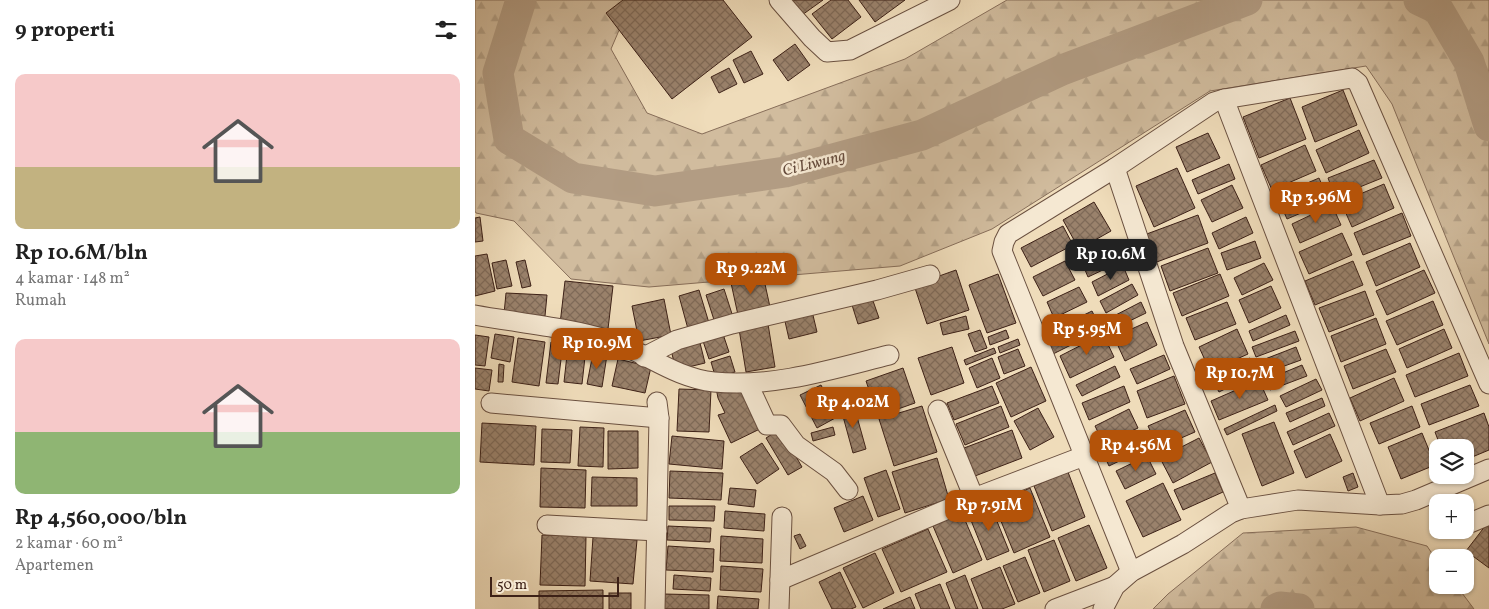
<!DOCTYPE html>
<html lang="id">
<meta charset="utf-8">
<style>
:root{--surface:#fff;--page:#f6f6f6;--text:#222;--muted:#767676;--accent:#b45309}
body{margin:0;font-family:Vollkorn,serif;background:var(--page);color:var(--text);height:100vh;display:flex;flex-direction:column;font-size:19px;white-space:nowrap}
*{box-sizing:border-box;margin:0}
p{font-size:16px;color:var(--muted)}
.icon{flex:none;width:28px;height:28px;fill:none;stroke:currentColor;stroke-width:2;stroke-linecap:round;stroke-linejoin:round}
.map{position:relative;flex:1;overflow:hidden}
.sheet{display:flex;flex-direction:column;background:var(--surface);width:475px}
.sheet>*{flex:none}
.controls{position:absolute;left:954px;top:439px;display:grid;gap:10px}
.controls a{display:grid;place-items:center;width:45px;height:45px;border-radius:10px;background:var(--surface);box-shadow:0 1px 4px #0004;font-size:25px}
.scale{position:absolute;left:15px;bottom:12px;width:129px;box-sizing:border-box;padding-left:5px;border:2px solid #3d2117;border-top:0;font-size:14px;line-height:18px;white-space:nowrap;color:#3d2117;-webkit-text-stroke:4px #f5e8d2;paint-order:stroke}
.price{position:absolute;translate:-50% -42px;padding:0 11px;border-radius:10px;background:var(--accent);color:#fff;font-size:16px;line-height:32px;filter:drop-shadow(0 1px 2px #0008)}
.price::after{content:'';position:absolute;left:50%;top:30px;width:15px;height:11px;margin-left:-8px;background:inherit;clip-path:polygon(0 0,100% 0,50% 100%)}
.price.selected{background:#222;color:#fff}
ul{padding:0;list-style:none}
li{display:grid;align-content:center;gap:10px;height:265px;padding:0 15px}
li span{display:grid;place-items:center;height:155px;border-radius:10px;color:#555}
li>.icon{margin-inline-start:auto}
span .icon{width:90px;height:90px;fill:#fffc;stroke-width:1}
li b{font-size:21px}
h2{display:flex;justify-content:space-between;align-items:center;height:60px;padding:0 15px;font-size:21px}
main{display:flex;flex:1;min-height:0}
.map>svg:first-child{display:block}
.forest{fill:url(#forest-firs);stroke:#876e5a}
.lines{fill:none;stroke-linecap:round;stroke-linejoin:round}
.river{stroke:#b29c83;stroke-width:31}
.building{fill:url(#building-cross-hatch);stroke:#3d2117}
.minor-casing{stroke:#6a5040;stroke-width:21}
.minor{stroke:#f5e8d2;stroke-width:19}
.labels{text-anchor:middle;dominant-baseline:central;stroke-width:5;stroke-linejoin:round;paint-order:stroke}
.water-label{font-size:16px;font-style:italic;fill:#664c3d;stroke:#f5e8d2}
</style>
<main>
<section class="sheet">
<h2>9 properti<svg class="icon" aria-label="filters" viewBox="0 0 24 24"><path d="M4 7h16M4 17h16"/><circle cx="9" cy="7" r="2"/><circle cx="15" cy="17" r="2"/></svg></h2>
<ul>
<li><span style="background:linear-gradient(#f6c9c9 60%,#c2b280 0)"><svg class="icon" aria-label="home" viewBox="0 0 24 24"><path d="M3 11l9-7 9 7M6 9v11h12V9"/></svg></span><div><b>Rp 10.6M/bln</b><p>4 kamar · 148 m²</p><p>Rumah</p></div></li>
<li><span style="background:linear-gradient(#f6c9c9 60%,#8fb573 0)"><svg class="icon" aria-label="home" viewBox="0 0 24 24"><path d="M3 11l9-7 9 7M6 9v11h12V9"/></svg></span><div><b>Rp 4,560,000/bln</b><p>2 kamar · 60 m²</p><p>Apartemen</p></div></li>
</ul>
</section>
<div class="map">
<svg width="1014" height="609" viewBox="0 0 1014 609">
<defs>
<pattern id="forest-firs" width="22" height="20" patternUnits="userSpaceOnUse" patternTransform="scale(1.25)"><rect width="22" height="20" fill="#d1bc9e"/><path d="M5 1l3.5 6h-7zM16 11l3.5 6h-7z" fill="#b4a187"/></pattern>
<pattern id="building-cross-hatch" width="8" height="8" patternUnits="userSpaceOnUse" patternTransform="scale(1.25)"><rect width="8" height="8" fill="#9a826c"/><path d="M0 0l8 8M0 8l8-8" fill="none" stroke="#7f6a58"/></pattern>
</defs>
<rect width="100%" height="100%" fill="#efdcba"/>
<filter id="stains"><feTurbulence type="fractalNoise" baseFrequency=".004" numOctaves="4"/><feColorMatrix values="0 0 0 0 .2 0 0 0 0 .09 0 0 0 0 .02 0 0 0 .5 -.17"/></filter>
<radialGradient id="worn" r=".72"><stop offset=".6" stop-color="#630" stop-opacity="0"/><stop offset="1" stop-color="#630" stop-opacity=".3"/></radialGradient>
<!-- forest -->
<g class="forest">
<polygon points="0,0 157,0 136,49 172,113 227,134 430,59 532,0 1014,0 1014,344 917,104 891,66 735,91 517,229 425,266 174,287 96,279 39,221 1,213 0,211"/>
<polygon points="881,527 952,546 962,561 962,585 981,585 999,609 678,609 693,594 768,533"/>
</g>
<g class="lines">
<!-- river -->
<g class="river">
<polyline points="46,0 23,73 34,139 98,178 180,191 310,172 447,135 587,70 772,0"/>
<polyline points="944,0 963,9 994,62 1014,126"/>
<polyline points="801,609 805,607 824,609"/>
</g>
</g>
<!-- building -->
<g class="building">
<polygon points="148,0 248,0 277,37 197,99 131,13"/>
<polygon points="316,0 348,0 327,15"/>
<polygon points="356,0 373,0 386,17 357,39 337,14"/>
<polygon points="384,0 430,0 400,22"/>
<polygon points="320,44 335,65 313,81 298,60"/>
<polygon points="276,51 288,74 269,83 258,60"/>
<polygon points="254,68 262,84 244,93 236,77"/>
<polygon points="868,90 882,125 840,142 827,107"/>
<polygon points="815,98 831,139 784,158 768,117"/>
<polygon points="884,130 894,153 851,173 841,150"/>
<polygon points="733,133 745,158 712,172 701,147"/>
<polygon points="830,145 841,171 797,190 786,165"/>
<polygon points="899,160 907,178 860,197 853,178"/>
<polygon points="754,164 760,179 723,194 717,180"/>
<polygon points="702,168 720,208 679,227 661,186"/>
<polygon points="844,178 854,201 812,219 802,196"/>
<polygon points="909,184 919,208 877,227 866,202"/>
<polygon points="757,185 768,208 737,222 726,200"/>
<polygon points="619,202 636,231 604,249 588,220"/>
<polygon points="857,205 866,225 825,243 817,224"/>
<polygon points="927,213 936,236 888,255 879,233"/>
<polygon points="723,215 733,243 679,263 669,235"/>
<polygon points="5,217 8,241 0,242 0,218"/>
<polygon points="771,217 778,233 744,249 737,233"/>
<polygon points="588,226 598,245 556,267 546,248"/>
<polygon points="867,233 877,255 834,274 824,252"/>
<polygon points="780,241 786,258 752,270 746,253"/>
<polygon points="641,242 649,260 613,277 605,258"/>
<polygon points="935,243 945,267 901,286 891,262"/>
<polygon points="733,248 743,273 695,291 686,266"/>
<polygon points="12,254 20,291 0,296 0,256"/>
<polygon points="31,260 37,286 22,289 17,263"/>
<polygon points="50,260 56,286 47,288 41,262"/>
<polygon points="590,261 600,280 568,296 558,277"/>
<polygon points="878,261 888,285 840,305 830,281"/>
<polygon points="789,263 798,280 767,295 759,278"/>
<polygon points="648,266 654,280 623,296 617,282"/>
<polygon points="481,270 494,310 452,324 439,285"/>
<polygon points="949,270 960,293 912,315 901,291"/>
<polygon points="523,274 541,323 512,333 494,285"/>
<polygon points="745,274 754,296 707,316 698,293"/>
<polygon points="288,275 295,307 263,315 256,283"/>
<polygon points="90,281 138,286 133,329 85,324"/>
<polygon points="657,284 663,295 631,313 625,301"/>
<polygon points="796,286 806,308 774,323 764,300"/>
<polygon points="604,287 612,302 579,318 572,302"/>
<polygon points="249,289 258,317 240,323 231,295"/>
<polygon points="224,290 234,323 213,329 204,296"/>
<polygon points="890,291 899,315 854,332 844,308"/>
<polygon points="31,293 72,295 70,316 29,314"/>
<polygon points="397,298 404,318 383,324 377,305"/>
<polygon points="189,299 196,335 164,341 157,306"/>
<polygon points="958,301 968,325 922,345 911,321"/>
<polygon points="666,302 671,313 638,329 633,319"/>
<polygon points="752,302 761,324 720,340 711,318"/>
<polygon points="337,311 342,332 314,339 309,317"/>
<polygon points="617,311 626,330 578,354 568,335"/>
<polygon points="811,315 815,325 778,341 774,331"/>
<polygon points="491,316 494,329 468,335 465,323"/>
<polygon points="901,318 911,344 866,362 856,336"/>
<polygon points="672,322 682,345 650,361 639,337"/>
<polygon points="293,324 300,367 271,372 264,329"/>
<polygon points="762,329 773,354 735,371 724,347"/>
<polygon points="969,329 977,348 932,368 924,349"/>
<polygon points="505,330 512,348 500,352 493,334"/>
<polygon points="531,330 534,338 515,345 513,337"/>
<polygon points="820,331 824,341 781,357 777,347"/>
<polygon points="20,334 39,337 35,362 16,358"/>
<polygon points="248,334 254,352 234,359 228,341"/>
<polygon points="628,334 639,357 595,378 585,356"/>
<polygon points="0,335 14,337 10,366 0,365"/>
<polygon points="43,338 70,342 64,386 37,382"/>
<polygon points="543,339 545,345 525,353 523,347"/>
<polygon points="76,342 88,343 83,384 71,383"/>
<polygon points="225,343 230,363 201,370 196,350"/>
<polygon points="93,346 111,348 107,384 89,382"/>
<polygon points="477,347 489,383 456,395 443,358"/>
<polygon points="821,347 826,360 790,373 785,361"/>
<polygon points="519,348 521,353 491,365 489,360"/>
<polygon points="543,349 550,366 529,374 523,357"/>
<polygon points="911,349 921,372 878,389 869,366"/>
<polygon points="118,353 132,355 127,387 112,384"/>
<polygon points="984,353 993,376 940,397 931,375"/>
<polygon points="689,355 695,369 662,384 655,369"/>
<polygon points="255,356 260,372 241,379 236,362"/>
<polygon points="517,358 525,378 502,388 494,368"/>
<polygon points="775,358 782,373 744,392 736,377"/>
<polygon points="143,359 176,367 170,393 137,386"/>
<polygon points="24,364 29,365 28,382 23,382"/>
<polygon points="827,365 832,376 795,390 791,380"/>
<polygon points="640,366 645,377 607,396 601,385"/>
<polygon points="556,367 571,401 536,417 521,383"/>
<polygon points="0,368 17,370 14,391 0,389"/>
<polygon points="428,368 440,403 403,416 391,381"/>
<polygon points="699,376 710,404 672,418 662,391"/>
<polygon points="919,378 929,401 885,421 875,398"/>
<polygon points="841,379 847,390 811,407 805,396"/>
<polygon points="784,380 793,400 744,420 736,401"/>
<polygon points="346,385 362,417 342,428 325,395"/>
<polygon points="995,385 1004,406 954,425 946,404"/>
<polygon points="269,386 289,427 256,443 243,415 250,413 243,398 241,388"/>
<polygon points="517,386 524,403 479,420 472,403"/>
<polygon points="649,386 655,402 614,420 607,403"/>
<polygon points="204,389 236,390 234,432 202,431"/>
<polygon points="847,398 850,406 815,422 811,413"/>
<polygon points="800,405 802,411 752,435 749,429"/>
<polygon points="379,406 391,449 378,453 366,409"/>
<polygon points="447,406 462,452 419,466 404,419"/>
<polygon points="526,406 534,427 490,445 481,424"/>
<polygon points="937,406 945,427 904,444 895,423"/>
<polygon points="563,408 579,437 555,450 539,421"/>
<polygon points="654,409 663,428 629,444 620,426"/>
<polygon points="710,410 720,432 683,448 673,426"/>
<polygon points="854,413 860,426 818,445 812,432"/>
<polygon points="1009,413 1014,427 1014,450 990,460 990,448 966,448 960,432"/>
<polygon points="799,422 819,473 787,486 767,434"/>
<polygon points="7,423 61,426 59,465 5,462"/>
<polygon points="105,427 129,428 128,467 103,466"/>
<polygon points="358,427 360,435 338,441 336,433"/>
<polygon points="67,429 97,430 95,463 66,462"/>
<polygon points="305,429 327,467 313,475 291,438"/>
<polygon points="537,430 547,458 500,476 489,448"/>
<polygon points="133,431 163,431 163,468 133,469"/>
<polygon points="947,433 960,465 926,479 913,447"/>
<polygon points="662,434 669,449 634,466 627,451"/>
<polygon points="855,434 867,461 831,478 819,451"/>
<polygon points="197,436 249,441 247,469 194,464"/>
<polygon points="724,438 737,462 698,483 685,458"/>
<polygon points="287,443 304,469 282,484 265,457"/>
<polygon points="672,456 681,474 650,489 641,471"/>
<polygon points="462,458 474,499 430,513 417,472"/>
<polygon points="66,468 111,470 110,508 65,507"/>
<polygon points="411,470 425,509 403,517 389,478"/>
<polygon points="195,471 248,473 246,500 194,498"/>
<polygon points="593,472 610,517 577,531 559,486"/>
<polygon points="740,473 748,492 708,510 699,490"/>
<polygon points="878,473 883,487 873,491 868,477"/>
<polygon points="117,477 162,478 162,506 116,506"/>
<polygon points="688,483 706,520 668,537 651,501"/>
<polygon points="255,488 281,490 279,507 253,504"/>
<polygon points="555,488 575,537 539,553 519,504"/>
<polygon points="388,496 398,520 369,532 359,508"/>
<polygon points="515,504 534,551 512,560 493,513"/>
<polygon points="194,506 240,506 239,521 194,520"/>
<polygon points="250,511 290,514 289,531 249,528"/>
<polygon points="487,513 507,560 478,573 458,526"/>
<polygon points="1014,521 1014,568 991,551"/>
<polygon points="614,525 632,568 601,581 583,538"/>
<polygon points="193,526 236,528 235,542 192,540"/>
<polygon points="453,529 472,572 426,592 407,549"/>
<polygon points="325,534 331,546 325,549 319,536"/>
<polygon points="67,535 111,536 110,586 65,585"/>
<polygon points="246,536 288,539 287,563 245,561"/>
<polygon points="118,537 162,540 158,584 115,581"/>
<polygon points="579,540 595,581 569,592 553,550"/>
<polygon points="193,546 239,549 238,572 191,570"/>
<polygon points="400,553 419,593 388,608 368,568"/>
<polygon points="550,557 565,593 543,602 528,566"/>
<polygon points="246,566 288,569 286,592 245,590"/>
<polygon points="525,567 540,604 527,609 508,609 496,579"/>
<polygon points="365,572 381,607 376,609 357,609 344,582"/>
<polygon points="199,575 236,578 235,591 198,589"/>
<polygon points="490,575 503,609 481,609 471,583"/>
<polygon points="465,584 475,609 446,609 440,594"/>
<polygon points="128,590 128,609 64,609 64,591"/>
<rect x="134" y="593" width="22" height="16"/>
<polygon points="188,594 234,595 234,609 188,609"/>
<polygon points="243,596 284,599 283,609 242,609"/>
<polygon points="435,597 440,609 408,609"/>
</g>
<g class="lines">
<!-- minor casing -->
<g class="minor-casing">
<g id="minor">
<polyline points="304,0 337,38 352,52 375,50 475,0"/>
<polyline points="749,99 905,505"/>
<polyline points="640,168 699,346 766,509"/>
<path d="M0,315c44,8 91,12 134,25 36,12 66,38 105,42 59,6 119,-13 175,-27"/>
<polyline points="169,357 202,340 257,324 402,290 455,275"/>
<polyline points="273,384 292,425 306,425 321,445 359,472 373,490"/>
<polyline points="16,403 184,418"/>
<polyline points="463,410 499,498"/>
<polyline points="72,525 182,531"/>
<polyline points="990,525 1014,515"/>
<polyline points="656,572 527,251 529,242 533,234 640,168 739,102 749,99 877,78 883,83 1014,384"/>
<polyline points="305,580 499,498 609,456"/>
<polyline points="180,609 184,418 182,402"/>
<polyline points="304,609 307,517"/>
<polyline points="580,609 640,586"/>
<polyline points="628,609 640,586 656,572 708,544 756,513 766,509 823,500 905,505 927,504 941,500 1014,469"/>
</g>
</g>
<!-- minor -->
<use href="#minor" class="minor"/>
</g>
<g class="labels">
<!-- water labels -->
<g class="water-label">
<text transform="translate(339 164) rotate(-14)">Ci Liwung</text>
</g>
</g>
<rect width="100%" height="100%" filter="url(#stains)"/>
<rect width="100%" height="100%" fill="url(#worn)"/>
</svg>
<div class="controls">
<a><svg class="icon" aria-label="layers" viewBox="0 0 24 24"><path d="M12 4l9 5-9 5-9-5zM3 14l9 5 9-5"/></svg></a>
<a>+</a>
<a>−</a>
</div>
<div class="scale">50 m</div>
<b class="price" style="left:841px;top:224px">Rp 3.96M</b>
<b class="price selected" style="left:636px;top:281px">Rp 10.6M</b>
<b class="price" style="left:276px;top:295px">Rp 9.22M</b>
<b class="price" style="left:612px;top:356px">Rp 5.95M</b>
<b class="price" style="left:122px;top:370px">Rp 10.9M</b>
<b class="price" style="left:765px;top:400px">Rp 10.7M</b>
<b class="price" style="left:378px;top:429px">Rp 4.02M</b>
<b class="price" style="left:661px;top:472px">Rp 4.56M</b>
<b class="price" style="left:514px;top:532px">Rp 7.91M</b>
</div>
</main>
